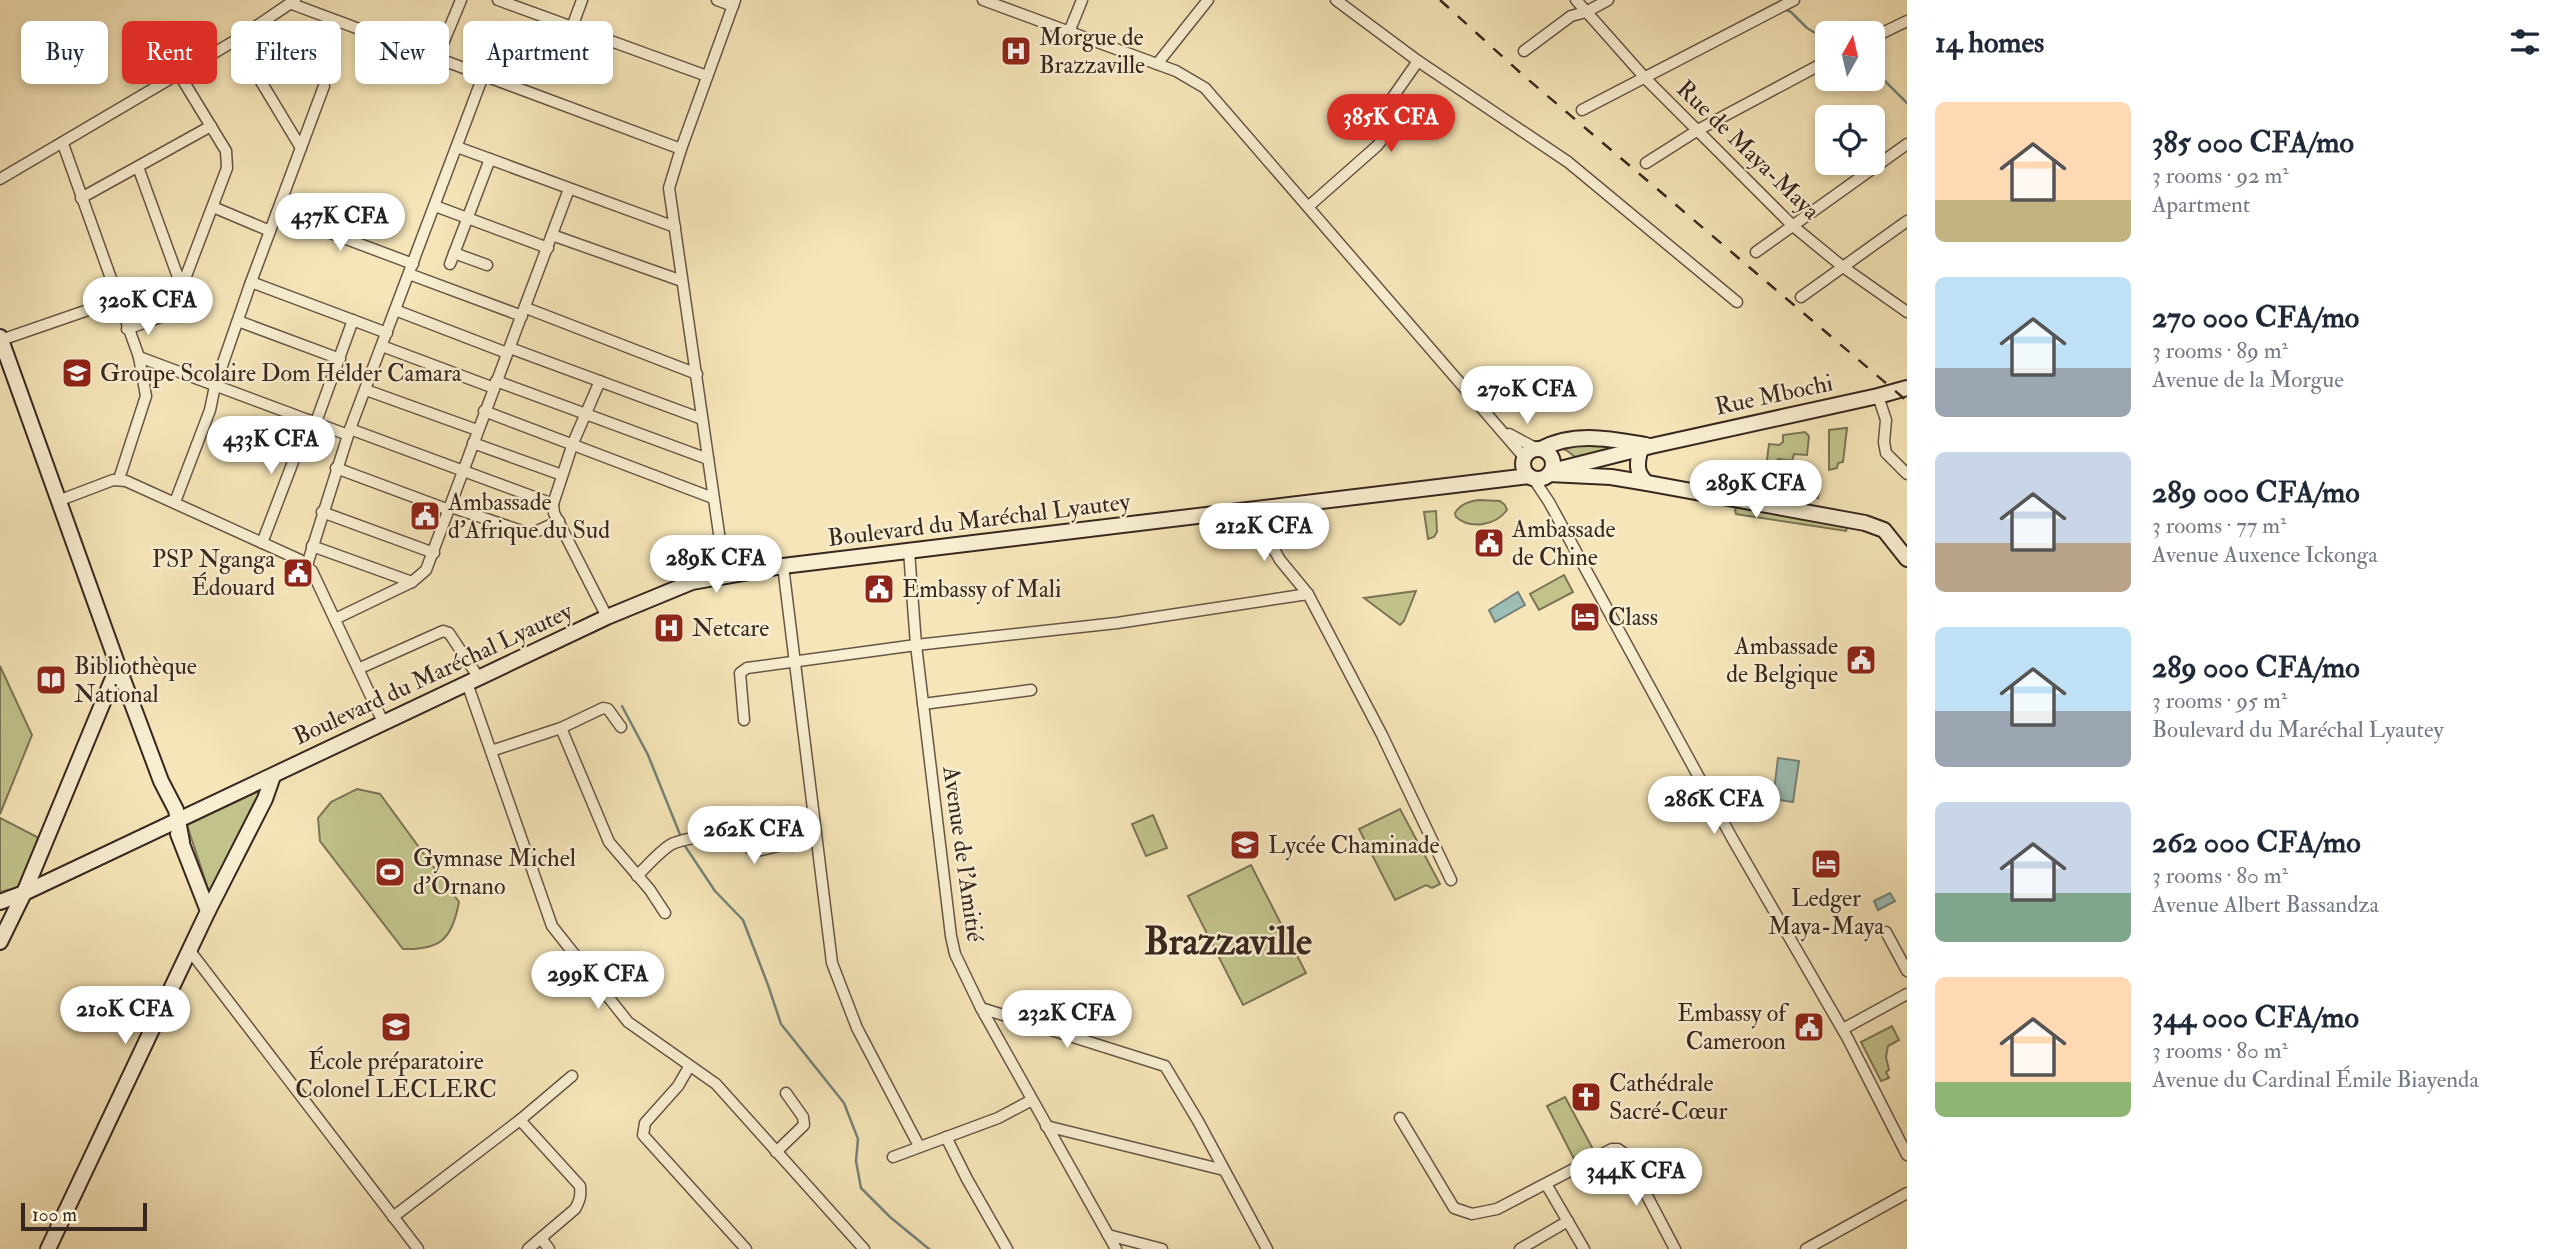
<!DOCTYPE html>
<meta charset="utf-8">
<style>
:root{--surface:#fff;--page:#f6f6f7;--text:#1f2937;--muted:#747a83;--accent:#d93025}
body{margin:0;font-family:"IM FELL Double Pica",serif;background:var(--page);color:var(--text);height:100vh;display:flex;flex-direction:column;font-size:26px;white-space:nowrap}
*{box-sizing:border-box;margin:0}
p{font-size:23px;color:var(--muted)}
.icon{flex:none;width:38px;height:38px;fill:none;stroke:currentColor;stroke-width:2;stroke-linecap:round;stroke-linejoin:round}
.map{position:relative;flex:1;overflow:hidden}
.side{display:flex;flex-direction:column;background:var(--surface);width:665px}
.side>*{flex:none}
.top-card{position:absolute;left:21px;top:21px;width:665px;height:63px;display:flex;gap:14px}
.needle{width:46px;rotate:8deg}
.buttons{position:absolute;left:1815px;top:21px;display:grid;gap:14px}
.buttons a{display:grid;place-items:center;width:70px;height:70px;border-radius:10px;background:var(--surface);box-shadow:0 4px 10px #0003;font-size:35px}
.scale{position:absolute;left:21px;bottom:18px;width:126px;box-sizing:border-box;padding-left:7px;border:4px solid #38271f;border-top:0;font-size:19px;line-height:24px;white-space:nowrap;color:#38271f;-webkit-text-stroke:5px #f8eed1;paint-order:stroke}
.price{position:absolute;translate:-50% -60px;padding:0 16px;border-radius:24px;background:#fff;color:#222;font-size:23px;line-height:46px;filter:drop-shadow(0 2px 4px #0008)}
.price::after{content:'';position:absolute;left:50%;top:42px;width:21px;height:16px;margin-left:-10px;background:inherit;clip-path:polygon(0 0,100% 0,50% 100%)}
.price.selected{background:var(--accent);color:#fff}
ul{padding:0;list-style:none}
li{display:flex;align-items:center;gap:21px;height:175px;padding:0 28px}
li span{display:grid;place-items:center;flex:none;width:196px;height:140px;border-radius:10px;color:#555}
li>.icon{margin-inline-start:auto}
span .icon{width:84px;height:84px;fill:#fffc;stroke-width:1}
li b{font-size:30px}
h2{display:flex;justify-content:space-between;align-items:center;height:84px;padding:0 28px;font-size:30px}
.tag{padding:0 24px;border-radius:10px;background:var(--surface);box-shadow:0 4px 10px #0003;font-size:24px;line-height:63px}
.tag.selected{background:var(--accent);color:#fff}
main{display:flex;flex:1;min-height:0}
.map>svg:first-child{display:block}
.green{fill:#c1c38b;stroke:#7c7555;stroke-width:2}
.water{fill:#9dbeb4;stroke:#758278;stroke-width:2}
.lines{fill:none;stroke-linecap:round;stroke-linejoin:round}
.stream{stroke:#758278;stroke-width:2.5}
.street-casing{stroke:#675645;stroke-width:13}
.secondary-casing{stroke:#38271f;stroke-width:18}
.street{stroke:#f8eed1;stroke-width:10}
.secondary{stroke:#f8eed1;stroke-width:14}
.rail{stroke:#38271f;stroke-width:2.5;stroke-dasharray:12 12;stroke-linecap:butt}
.labels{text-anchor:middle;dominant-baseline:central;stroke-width:5;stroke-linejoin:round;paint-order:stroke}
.poi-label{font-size:24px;fill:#38271f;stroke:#f8eed1;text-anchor:start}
.street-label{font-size:24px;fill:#38271f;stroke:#f8eed1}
.town-label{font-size:38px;font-weight:bold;fill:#38271f;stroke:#f8eed1}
</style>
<main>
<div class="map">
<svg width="1907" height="1249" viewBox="0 0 1907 1249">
<rect width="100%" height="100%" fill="#f5e5b8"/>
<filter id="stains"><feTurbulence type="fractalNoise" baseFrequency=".00286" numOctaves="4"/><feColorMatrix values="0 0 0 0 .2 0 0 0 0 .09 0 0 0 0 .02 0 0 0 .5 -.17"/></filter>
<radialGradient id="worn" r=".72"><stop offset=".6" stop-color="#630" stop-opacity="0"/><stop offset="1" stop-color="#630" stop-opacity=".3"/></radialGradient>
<!-- green -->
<g class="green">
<polygon points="1847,428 1843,462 1838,463 1837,468 1829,470 1829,430"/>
<polygon points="1805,432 1809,436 1807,455 1794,454 1792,461 1778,459 1774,477 1764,484 1769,444 1779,445 1783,442 1783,435"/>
<polygon points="1570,441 1631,445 1579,460 1566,450 1557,447"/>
<polygon points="1774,485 1819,491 1818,498 1770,490"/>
<path d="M1479,500l21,1 5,4 2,5c-11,15 -36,20 -51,7l-1,-4c6,-10 14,-11 24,-13z"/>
<polygon points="1738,505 1849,523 1846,531 1736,514 1735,510"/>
<polygon points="1436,511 1437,532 1434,537 1428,539 1424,512"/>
<polygon points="1564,575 1573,592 1539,610 1530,594"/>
<polygon points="1416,591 1404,621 1400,625 1364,598"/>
<polygon points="0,666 32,735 0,814"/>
<path d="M357,789l23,5 79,108c-7,37 -18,48 -56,47l-83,-108 -2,-23 13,-16z"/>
<polygon points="259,791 263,795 214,894 209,892 187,825"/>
<polygon points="1400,809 1440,884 1432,888 1426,885 1395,900 1359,829"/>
<polygon points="1153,815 1167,848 1146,856 1132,824"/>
<polygon points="0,818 39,838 19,887 0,892"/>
<polygon points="1251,865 1306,973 1243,1005 1188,896"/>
<polygon points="1892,1026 1899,1040 1888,1046 1886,1057 1889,1070 1886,1072 1889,1078 1881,1081 1861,1042"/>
<polygon points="1565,1097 1594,1151 1575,1161 1547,1106"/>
</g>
<!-- water -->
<g class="water">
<polygon points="1518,592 1525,605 1495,622 1489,610"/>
<polygon points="1778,758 1799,761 1793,802 1773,799"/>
<polygon points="1890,893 1895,901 1878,910 1874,901"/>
</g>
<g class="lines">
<!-- stream -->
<g class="stream">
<polyline points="1784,9 1791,12 1807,28 1827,40"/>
<polyline points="1872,68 1907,103"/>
<polyline points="622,706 648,755 681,837"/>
<polyline points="683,843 715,891 743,920 768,985 781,1024 844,1103 858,1139 856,1161 861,1188 890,1217 929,1249"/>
</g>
<!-- street casing -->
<g class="street-casing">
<g id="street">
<polyline points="498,0 707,76"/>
<polyline points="717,0 733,6"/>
<polyline points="983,0 1176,71 1205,88 1524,457"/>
<polyline points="1336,0 1418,61 1568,162 1737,302"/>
<polyline points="1576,0 1646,79 1793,226 1843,267 1907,312"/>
<polyline points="292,4 681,149"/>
<polyline points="572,27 582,0"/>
<polyline points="1069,32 1082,0"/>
<polyline points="1872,38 1907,21"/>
<polyline points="236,40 301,148"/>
<polyline points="1524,51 1571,16 1586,12 1608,0"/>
<polyline points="437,58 461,0"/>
<polyline points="1157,64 1208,0"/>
<polyline points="1582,110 1794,0"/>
<polyline points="63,144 139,357 146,396 119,479"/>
<polyline points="457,147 675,227"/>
<polyline points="1646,163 1698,130 1827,61"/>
<polyline points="138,167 182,288"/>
<polyline points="0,179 236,40 295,0"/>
<polyline points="81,198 211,126"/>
<polyline points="435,206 548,248"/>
<polyline points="1309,206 1377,146 1381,141 1381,114 1418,61"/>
<polyline points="213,207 270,231"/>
<polyline points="277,213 413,264"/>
<polyline points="552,235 682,281"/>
<polyline points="1756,252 1907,144"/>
<polyline points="454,253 487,265"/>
<polyline points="450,264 490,159"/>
<polyline points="409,274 522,316"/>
<polyline points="251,282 387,333"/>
<polyline points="1801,297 1907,221"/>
<polyline points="526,308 697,374"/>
<polyline points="395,310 507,353"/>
<polyline points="238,321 340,359"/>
<polyline points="127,329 172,313 227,168 226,151 179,74"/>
<polyline points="1,340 117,300"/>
<polyline points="382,346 494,388"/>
<polyline points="510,348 702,419"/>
<polyline points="139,357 348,435"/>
<polyline points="496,381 708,459"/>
<polyline points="600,381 573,443 553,504 554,513 607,617"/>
<polyline points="366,390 477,430"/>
<polyline points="1878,396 1886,420 1884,442 1886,453 1907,474"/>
<polyline points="484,411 713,498"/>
<polyline points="316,422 353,320"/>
<polyline points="350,429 553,504"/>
<polyline points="1509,434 1537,449"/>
<polyline points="473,443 562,475"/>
<polyline points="336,468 449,510"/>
<polyline points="1533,478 1549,502 1732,838 1848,1039 1907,1155"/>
<polyline points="58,501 113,480 126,481 300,560 312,571 383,722"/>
<polyline points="175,502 210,410 215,386 251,282 324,86"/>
<polyline points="451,507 528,533 533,533 559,521"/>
<polyline points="1252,510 1280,560 1308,594 1382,735 1451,880"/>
<polyline points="322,512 434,553"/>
<polyline points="262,543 309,420"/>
<polyline points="312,546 412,582"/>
<polyline points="909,551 916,645 951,936 955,954 981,1008 1116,1249"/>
<polyline points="307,565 350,429 483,76"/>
<polyline points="783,566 832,963 857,1028 919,1146"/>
<polyline points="725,575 669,188 681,149 735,0"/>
<polyline points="335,619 412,582 426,570 569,189"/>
<polyline points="358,669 443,631 449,633 479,678"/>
<polyline points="467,683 552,926 628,1022 716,1084 864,1249"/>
<polyline points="923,704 1031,690"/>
<polyline points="744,720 740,673 747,668 916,645 1117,623 1308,594"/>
<polyline points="561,728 609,842 650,890 665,913"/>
<polyline points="491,751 561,728 603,708 608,709 621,727"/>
<path d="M637,876c10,-10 21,-23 33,-31 8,-5 57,-15 65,-10 9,5 11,14 22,16l59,-14"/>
<polyline points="1886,932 1907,971"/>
<polyline points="190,951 418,1249"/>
<polyline points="981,1008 1165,1066 1198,1121 1267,1249"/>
<polyline points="1843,1029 1907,994"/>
<polyline points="689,1067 678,1086 645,1123 643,1135 746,1249"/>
<polyline points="1400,1118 1454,1208 1472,1214 1497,1209 1612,1149 1618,1149 1625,1154 1675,1249"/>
<polyline points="520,1120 572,1076"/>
<polyline points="1046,1126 1224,1170"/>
<polyline points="946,1137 967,1179 1007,1249"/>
<polyline points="776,1152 804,1125 803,1117 786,1093"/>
<polyline points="893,1157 998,1118 1032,1100"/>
<polyline points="1546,1184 1584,1249"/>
<path d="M393,1217l127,-97 60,66c1,10 0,14 -5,23l-47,40"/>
<polyline points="1108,1235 1162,1249"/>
<polyline points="541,1238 549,1249"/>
<polyline points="1520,1249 1568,1221"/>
<polyline points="1806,1249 1907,1193"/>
</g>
</g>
<!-- secondary casing -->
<g class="secondary-casing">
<g id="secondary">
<polyline points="0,337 118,666 161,781 176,810 182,842"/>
<path d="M1641,448c-4,14 -6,25 6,35"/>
<circle cx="1538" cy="464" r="15"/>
<path d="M1541,449c33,-18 70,-10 105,-4"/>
<polyline points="1556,470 1651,446 1878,396 1907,388"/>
<polyline points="1549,474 1611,477 1647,483 1865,523 1884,530 1907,559"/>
<polyline points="0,902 24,893 607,617 692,582 783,566 1529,476"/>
<polyline points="208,911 265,799 273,776"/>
<polyline points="0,942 24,893 118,666"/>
<polyline points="48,1249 208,911 178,834"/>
</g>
</g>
<!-- street -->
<use href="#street" class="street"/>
<!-- secondary -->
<use href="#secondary" class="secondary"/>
<!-- rail -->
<polyline class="rail" points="1440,0 1524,76 1907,401"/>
</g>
<!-- icons -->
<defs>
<g id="hospital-square" transform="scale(1.575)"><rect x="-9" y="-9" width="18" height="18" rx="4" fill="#8f2418" stroke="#f8eed1"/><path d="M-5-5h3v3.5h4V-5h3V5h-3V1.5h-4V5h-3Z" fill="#fff"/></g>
<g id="school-square" transform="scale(1.575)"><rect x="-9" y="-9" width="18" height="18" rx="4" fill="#8f2418" stroke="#f8eed1"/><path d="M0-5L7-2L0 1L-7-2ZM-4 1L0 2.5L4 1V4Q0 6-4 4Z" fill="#fff"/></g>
<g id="civic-square" transform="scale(1.575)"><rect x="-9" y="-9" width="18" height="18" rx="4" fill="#8f2418" stroke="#f8eed1"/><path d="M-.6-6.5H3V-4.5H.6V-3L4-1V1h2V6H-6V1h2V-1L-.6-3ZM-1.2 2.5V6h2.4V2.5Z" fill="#fff"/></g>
<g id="hotel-square" transform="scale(1.575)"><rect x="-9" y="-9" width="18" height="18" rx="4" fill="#8f2418" stroke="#f8eed1"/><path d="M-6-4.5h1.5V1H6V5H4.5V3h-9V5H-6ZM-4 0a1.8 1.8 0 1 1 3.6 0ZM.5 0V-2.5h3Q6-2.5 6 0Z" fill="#fff"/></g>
<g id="library-square" transform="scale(1.575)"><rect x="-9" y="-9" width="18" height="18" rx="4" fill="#8f2418" stroke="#f8eed1"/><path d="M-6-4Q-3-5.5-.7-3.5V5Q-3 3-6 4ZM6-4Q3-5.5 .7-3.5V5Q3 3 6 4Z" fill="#fff"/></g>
<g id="stadium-square" transform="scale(1.575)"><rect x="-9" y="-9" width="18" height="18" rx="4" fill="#8f2418" stroke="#f8eed1"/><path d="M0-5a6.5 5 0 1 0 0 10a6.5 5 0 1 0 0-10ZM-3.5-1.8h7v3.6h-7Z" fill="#fff"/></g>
<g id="church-square" transform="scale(1.575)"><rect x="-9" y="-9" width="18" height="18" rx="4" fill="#8f2418" stroke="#f8eed1"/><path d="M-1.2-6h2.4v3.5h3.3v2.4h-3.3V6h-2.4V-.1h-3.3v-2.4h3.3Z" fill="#fff"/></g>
</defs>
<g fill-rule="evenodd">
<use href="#hospital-square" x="1016" y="51"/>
<use href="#school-square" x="77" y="373"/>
<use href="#civic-square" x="425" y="516"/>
<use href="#civic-square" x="1489" y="543"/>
<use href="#civic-square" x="298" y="573"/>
<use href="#civic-square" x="879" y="589"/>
<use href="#hotel-square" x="1585" y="617"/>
<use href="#hospital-square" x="669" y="628"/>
<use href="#civic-square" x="1861" y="660"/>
<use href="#library-square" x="51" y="680"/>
<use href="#school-square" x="1245" y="845"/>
<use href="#hotel-square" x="1826" y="864"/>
<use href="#stadium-square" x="390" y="872"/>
<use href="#school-square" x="396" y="1027"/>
<use href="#civic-square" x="1809" y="1027"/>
<use href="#church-square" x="1586" y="1097"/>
</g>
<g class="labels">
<!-- poi labels -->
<g class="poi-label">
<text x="1039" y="37">Morgue de<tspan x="1039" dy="28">Brazzaville</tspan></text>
<text x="100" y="373">Groupe Scolaire Dom Helder Camara</text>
<text x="448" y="502">Ambassade<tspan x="448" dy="28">d'Afrique du Sud</tspan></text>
<text x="1512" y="529">Ambassade<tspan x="1512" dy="28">de Chine</tspan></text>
<text x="275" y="559" text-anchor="end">PSP Nganga<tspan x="275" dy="28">Édouard</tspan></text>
<text x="902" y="589">Embassy of Mali</text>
<text x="1608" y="617">Class</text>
<text x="692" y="628">Netcare</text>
<text x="1838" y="646" text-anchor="end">Ambassade<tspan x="1838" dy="28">de Belgique</tspan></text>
<text x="74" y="666">Bibliothèque<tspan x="74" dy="28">National</tspan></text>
<text x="1268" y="845">Lycée Chaminade</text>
<text x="413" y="858">Gymnase Michel<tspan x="413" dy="28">d'Ornano</tspan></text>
<text x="1826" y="898" text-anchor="middle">Ledger<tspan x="1826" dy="28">Maya-Maya</tspan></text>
<text x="1786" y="1013" text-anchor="end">Embassy of<tspan x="1786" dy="28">Cameroon</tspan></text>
<text x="396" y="1061" text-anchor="middle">École préparatoire<tspan x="396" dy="28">Colonel LECLERC</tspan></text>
<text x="1609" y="1083">Cathédrale<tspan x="1609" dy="28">Sacré-Cœur</tspan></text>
</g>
<!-- street labels -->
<g class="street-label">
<text transform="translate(1748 150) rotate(44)">Rue de Maya-Maya</text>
<text transform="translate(1774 395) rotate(-12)">Rue Mbochi</text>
<text transform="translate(979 520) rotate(-7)">Boulevard du Maréchal Lyautey</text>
<text transform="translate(433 674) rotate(-25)">Boulevard du Maréchal Lyautey</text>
<text transform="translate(963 854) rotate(82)">Avenue de l'Amitié</text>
</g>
<!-- town labels -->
<g class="town-label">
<text x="1228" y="942">Brazzaville</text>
</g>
</g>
<rect width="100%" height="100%" filter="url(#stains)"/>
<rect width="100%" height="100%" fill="url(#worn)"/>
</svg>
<div class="buttons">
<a><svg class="needle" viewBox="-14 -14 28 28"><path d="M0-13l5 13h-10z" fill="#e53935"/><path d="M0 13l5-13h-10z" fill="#747a83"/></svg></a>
<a><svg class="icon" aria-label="locate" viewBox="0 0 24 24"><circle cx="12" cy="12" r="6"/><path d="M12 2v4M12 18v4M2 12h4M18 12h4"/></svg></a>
</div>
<div class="scale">100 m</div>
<b class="price selected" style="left:1391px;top:154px">385K CFA</b>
<b class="price" style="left:340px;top:253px">437K CFA</b>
<b class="price" style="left:148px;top:337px">320K CFA</b>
<b class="price" style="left:1527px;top:426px">270K CFA</b>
<b class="price" style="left:271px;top:476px">433K CFA</b>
<b class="price" style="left:1756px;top:520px">289K CFA</b>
<b class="price" style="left:1264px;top:563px">212K CFA</b>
<b class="price" style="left:716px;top:595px">289K CFA</b>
<b class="price" style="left:1714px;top:836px">286K CFA</b>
<b class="price" style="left:754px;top:866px">262K CFA</b>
<b class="price" style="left:598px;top:1011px">299K CFA</b>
<b class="price" style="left:125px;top:1046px">210K CFA</b>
<b class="price" style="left:1067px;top:1050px">232K CFA</b>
<b class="price" style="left:1636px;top:1208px">344K CFA</b>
<div class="top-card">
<a class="tag">Buy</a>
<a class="tag selected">Rent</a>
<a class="tag">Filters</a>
<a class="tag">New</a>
<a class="tag">Apartment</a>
</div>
</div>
<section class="side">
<h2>14 homes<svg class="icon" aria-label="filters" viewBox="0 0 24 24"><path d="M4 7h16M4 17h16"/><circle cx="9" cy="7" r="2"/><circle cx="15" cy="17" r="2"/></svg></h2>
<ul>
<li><span style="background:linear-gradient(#ffd9b3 70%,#c2b280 0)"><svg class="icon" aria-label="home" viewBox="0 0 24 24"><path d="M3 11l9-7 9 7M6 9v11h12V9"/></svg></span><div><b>385 000 CFA/mo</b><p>3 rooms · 92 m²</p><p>Apartment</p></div></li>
<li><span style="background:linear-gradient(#bfe0f5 65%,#9aa5b1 0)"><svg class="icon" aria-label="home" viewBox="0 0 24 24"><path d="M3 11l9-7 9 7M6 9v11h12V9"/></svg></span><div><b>270 000 CFA/mo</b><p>3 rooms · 89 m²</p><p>Avenue de la Morgue</p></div></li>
<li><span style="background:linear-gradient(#c9d6e8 65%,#b9a48a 0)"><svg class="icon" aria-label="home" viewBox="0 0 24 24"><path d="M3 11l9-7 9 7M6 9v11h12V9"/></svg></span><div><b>289 000 CFA/mo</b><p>3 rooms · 77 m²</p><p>Avenue Auxence Ickonga</p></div></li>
<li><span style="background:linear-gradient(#bfe0f5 60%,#9aa5b1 0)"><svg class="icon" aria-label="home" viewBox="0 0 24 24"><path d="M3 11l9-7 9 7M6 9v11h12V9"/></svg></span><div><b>289 000 CFA/mo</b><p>3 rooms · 95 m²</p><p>Boulevard du Maréchal Lyautey</p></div></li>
<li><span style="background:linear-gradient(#c9d6e8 65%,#7fa58c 0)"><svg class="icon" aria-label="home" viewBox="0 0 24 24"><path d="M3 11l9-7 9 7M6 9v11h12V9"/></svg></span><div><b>262 000 CFA/mo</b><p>3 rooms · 80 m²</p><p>Avenue Albert Bassandza</p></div></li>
<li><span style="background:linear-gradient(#ffd9b3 75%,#8fb573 0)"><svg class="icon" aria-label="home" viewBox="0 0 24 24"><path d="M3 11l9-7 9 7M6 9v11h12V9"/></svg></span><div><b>344 000 CFA/mo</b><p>3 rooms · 80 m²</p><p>Avenue du Cardinal Émile Biayenda</p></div></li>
</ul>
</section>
</main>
